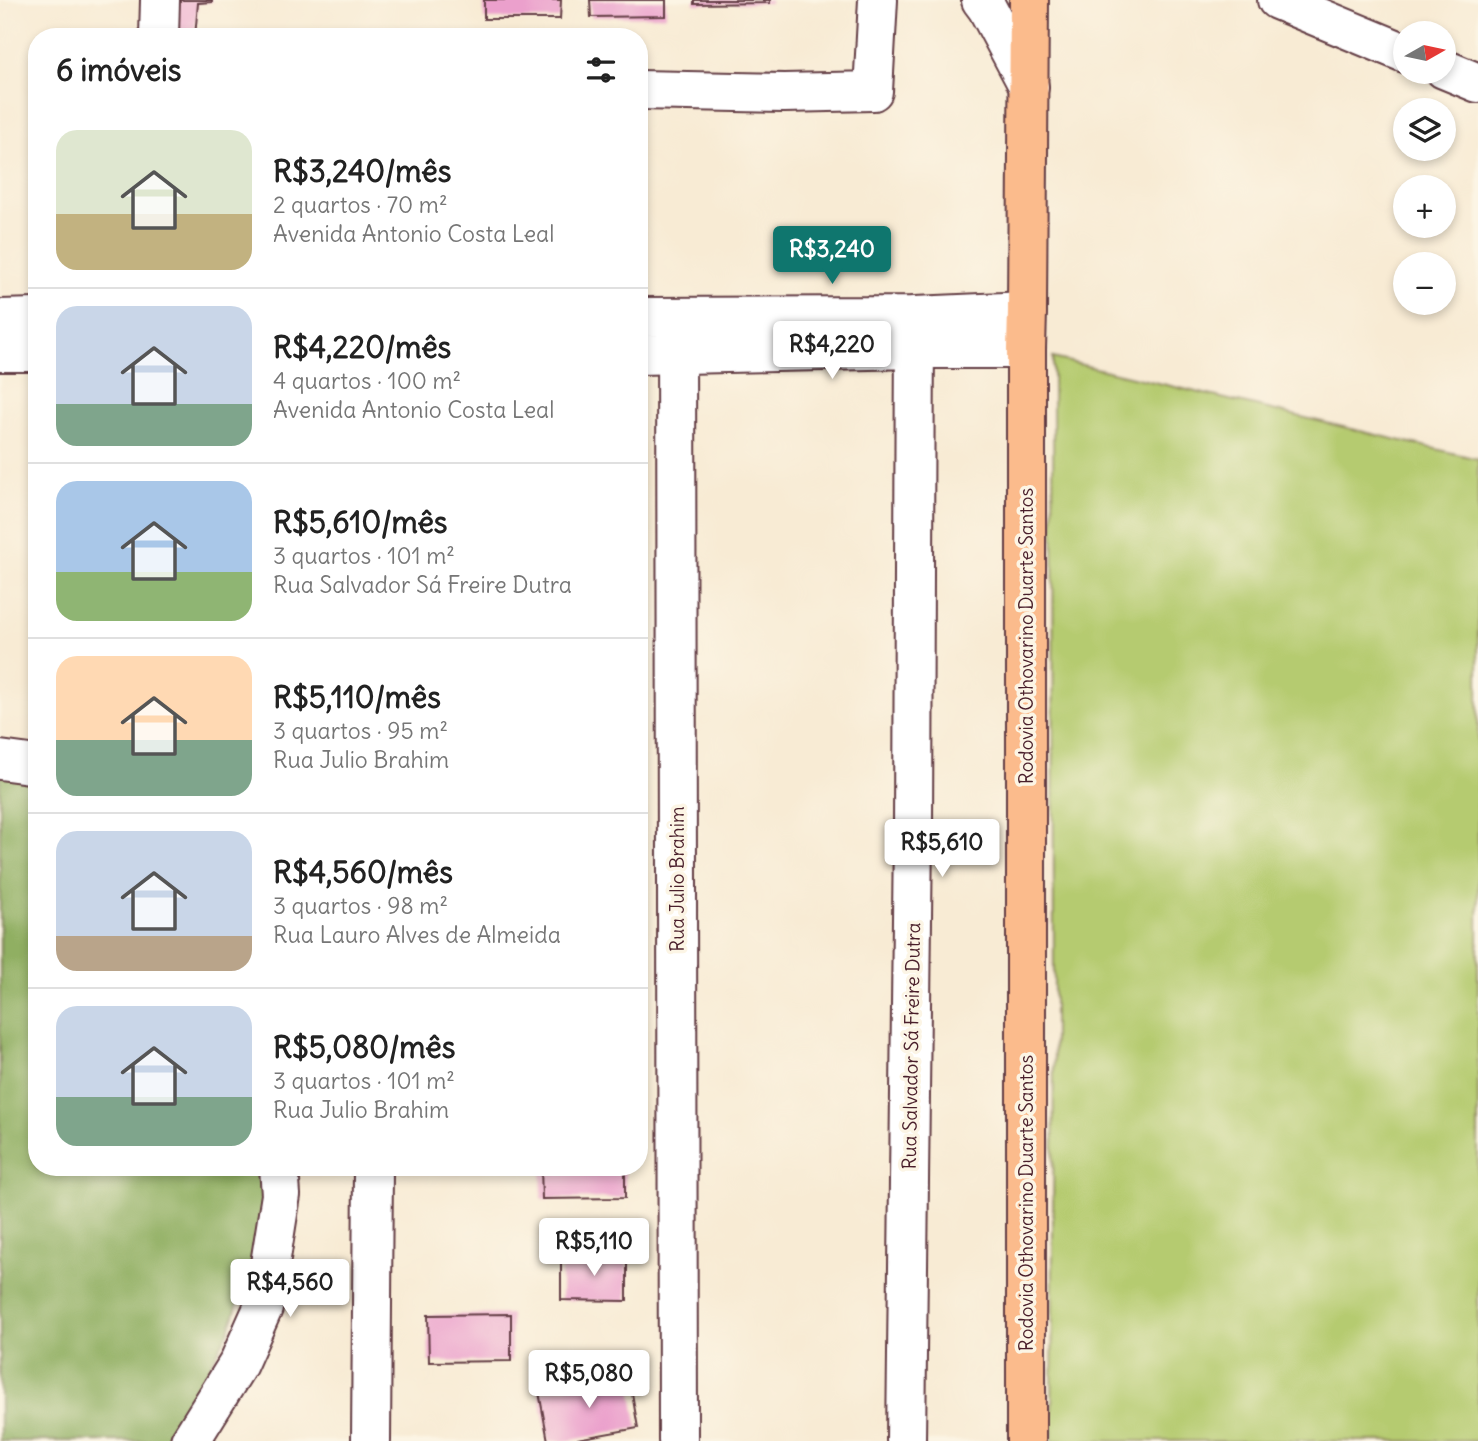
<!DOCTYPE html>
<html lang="pt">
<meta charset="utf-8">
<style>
:root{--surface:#fff;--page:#f2f2f2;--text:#222;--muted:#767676;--line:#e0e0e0;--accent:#0f766e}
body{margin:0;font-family:Delius,sans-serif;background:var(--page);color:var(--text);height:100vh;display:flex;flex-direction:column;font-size:26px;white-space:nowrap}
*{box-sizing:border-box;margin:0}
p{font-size:23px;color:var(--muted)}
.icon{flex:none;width:38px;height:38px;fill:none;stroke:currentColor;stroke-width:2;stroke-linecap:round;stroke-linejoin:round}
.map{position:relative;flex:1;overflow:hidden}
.sheet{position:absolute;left:28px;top:28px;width:620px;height:1148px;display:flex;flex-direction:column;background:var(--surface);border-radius:28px;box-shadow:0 4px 10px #0003}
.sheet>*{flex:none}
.needle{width:46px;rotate:81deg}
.tools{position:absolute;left:1393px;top:21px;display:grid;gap:14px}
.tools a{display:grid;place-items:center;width:63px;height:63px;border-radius:50%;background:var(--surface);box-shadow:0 4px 10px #0003;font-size:35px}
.price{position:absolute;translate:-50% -60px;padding:0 16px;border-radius:7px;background:#fff;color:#222;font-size:23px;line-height:46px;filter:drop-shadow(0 2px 4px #0008)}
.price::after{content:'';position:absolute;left:50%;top:42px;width:21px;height:16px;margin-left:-10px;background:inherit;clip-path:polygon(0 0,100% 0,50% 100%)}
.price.on{background:var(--accent);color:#fff}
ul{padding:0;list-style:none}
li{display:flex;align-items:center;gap:21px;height:175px;padding:0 28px}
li+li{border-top:2px solid var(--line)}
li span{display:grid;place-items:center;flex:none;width:196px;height:140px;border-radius:21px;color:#555}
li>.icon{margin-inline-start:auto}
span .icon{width:84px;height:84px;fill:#fffc;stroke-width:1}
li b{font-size:30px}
h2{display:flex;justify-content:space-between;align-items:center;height:84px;padding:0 28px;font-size:30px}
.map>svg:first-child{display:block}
.green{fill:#b5cb6f;stroke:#80754d;stroke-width:2}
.forest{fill:#90af62;stroke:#6d6746;stroke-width:2}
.building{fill:#eba0cc}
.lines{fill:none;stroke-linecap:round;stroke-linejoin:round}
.minor-casing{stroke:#643e44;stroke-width:42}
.major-casing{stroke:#643e44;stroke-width:42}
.minor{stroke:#fff;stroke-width:38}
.major{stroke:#fbbb8c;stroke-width:38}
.labels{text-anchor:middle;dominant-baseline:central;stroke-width:7;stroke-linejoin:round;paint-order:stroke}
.street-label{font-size:19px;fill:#4a1f2b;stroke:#fcf5e5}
</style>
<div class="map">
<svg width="1478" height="1441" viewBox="0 0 1478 1441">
<rect width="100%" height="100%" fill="#fcf5e5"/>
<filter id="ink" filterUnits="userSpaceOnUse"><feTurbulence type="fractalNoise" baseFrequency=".0143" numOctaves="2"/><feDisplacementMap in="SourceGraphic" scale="14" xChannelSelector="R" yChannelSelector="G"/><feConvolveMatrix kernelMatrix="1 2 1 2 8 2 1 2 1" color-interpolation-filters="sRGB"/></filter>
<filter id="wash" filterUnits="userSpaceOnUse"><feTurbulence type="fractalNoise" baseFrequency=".00686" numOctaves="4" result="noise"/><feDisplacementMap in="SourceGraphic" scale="28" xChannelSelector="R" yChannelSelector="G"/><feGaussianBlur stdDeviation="1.57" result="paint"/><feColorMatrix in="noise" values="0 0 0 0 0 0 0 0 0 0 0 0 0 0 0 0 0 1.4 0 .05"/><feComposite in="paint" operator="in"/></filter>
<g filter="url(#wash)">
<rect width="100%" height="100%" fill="#f8ebd4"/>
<!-- green -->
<polygon class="green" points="1053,358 1478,459 1478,1441 1052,1441 1054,1021"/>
<!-- forest -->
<polygon class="forest" points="0,757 37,766 37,1167 265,1167 270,1202 229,1331 170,1441 0,1441"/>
<g id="blocks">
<!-- building -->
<g class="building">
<polygon points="177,0 212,0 212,2 198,3 195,37 176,37"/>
<polygon points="484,0 561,0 560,19 484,19"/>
<polygon points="590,0 666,0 666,16 591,17"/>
<polygon points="694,0 770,0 770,3 694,4"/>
<polygon points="541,1167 625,1167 625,1198 542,1199"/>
<polygon points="561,1255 627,1256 627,1301 561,1300"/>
<polygon points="511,1314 511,1361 429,1362 428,1315"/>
<polygon points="629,1376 638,1428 566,1441 548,1441 539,1392"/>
</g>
</g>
</g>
<g filter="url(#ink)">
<use href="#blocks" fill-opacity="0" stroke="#643e44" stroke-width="2"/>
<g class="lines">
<!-- minor casing -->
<g class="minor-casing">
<g id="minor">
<polyline points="981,0 987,8 1029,87"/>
<polyline points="1277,0 1405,53"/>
<polyline points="159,37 160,0"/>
<polyline points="1444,69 1478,83"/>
<polyline points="639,90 784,93 873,91 878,0"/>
<polyline points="639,317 915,316 1027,311"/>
<polyline points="676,317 678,1441"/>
<polyline points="0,319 37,318"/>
<polyline points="0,352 37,352"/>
<polyline points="639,355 915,349 1026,349"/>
<polyline points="0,760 37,765"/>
<polyline points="190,1441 238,1364 263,1308 281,1195 279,1167"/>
<polyline points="371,1441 373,1167"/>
<polyline points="906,1441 913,832 915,316"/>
</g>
</g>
<!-- major casing -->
<g class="major-casing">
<polyline id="major" points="1026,1441 1026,349 1027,311 1029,0"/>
</g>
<!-- minor -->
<use href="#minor" class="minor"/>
<!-- major -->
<use href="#major" class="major"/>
</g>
</g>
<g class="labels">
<!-- street labels -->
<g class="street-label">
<text transform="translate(1026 636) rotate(-90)">Rodovia Othovarino Duarte Santos</text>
<text transform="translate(677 879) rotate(-90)">Rua Julio Brahim</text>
<text transform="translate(911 1046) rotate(-89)">Rua Salvador Sá Freire Dutra</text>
<text transform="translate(1026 1203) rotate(-90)">Rodovia Othovarino Duarte Santos</text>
</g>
</g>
</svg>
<div class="tools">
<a><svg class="needle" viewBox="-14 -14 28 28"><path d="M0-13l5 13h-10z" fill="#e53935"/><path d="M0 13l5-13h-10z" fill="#767676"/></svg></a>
<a><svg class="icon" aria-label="layers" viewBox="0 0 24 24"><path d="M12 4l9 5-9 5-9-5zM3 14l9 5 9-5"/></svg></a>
<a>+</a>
<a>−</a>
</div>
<b class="price on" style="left:832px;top:286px">R$3,240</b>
<b class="price" style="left:832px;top:381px">R$4,220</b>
<b class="price" style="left:942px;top:879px">R$5,610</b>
<b class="price" style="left:594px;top:1278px">R$5,110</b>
<b class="price" style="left:290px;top:1319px">R$4,560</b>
<b class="price" style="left:589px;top:1410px">R$5,080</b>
<section class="sheet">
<h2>6 imóveis<svg class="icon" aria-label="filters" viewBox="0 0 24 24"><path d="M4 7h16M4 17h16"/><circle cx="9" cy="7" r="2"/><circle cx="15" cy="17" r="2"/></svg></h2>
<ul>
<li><span style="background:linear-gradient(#dfe7d0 60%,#c2b280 0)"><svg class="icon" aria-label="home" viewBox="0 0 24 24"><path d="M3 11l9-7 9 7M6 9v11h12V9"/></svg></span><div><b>R$3,240/mês</b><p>2 quartos · 70 m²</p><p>Avenida Antonio Costa Leal</p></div></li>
<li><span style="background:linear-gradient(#c9d6e8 70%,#7fa58c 0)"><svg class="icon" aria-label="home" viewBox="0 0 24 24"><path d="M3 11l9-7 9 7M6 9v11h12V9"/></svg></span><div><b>R$4,220/mês</b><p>4 quartos · 100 m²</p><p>Avenida Antonio Costa Leal</p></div></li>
<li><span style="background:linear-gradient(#a9c7e8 65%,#8fb573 0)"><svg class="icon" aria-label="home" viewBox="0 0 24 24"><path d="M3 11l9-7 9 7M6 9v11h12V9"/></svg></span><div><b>R$5,610/mês</b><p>3 quartos · 101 m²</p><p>Rua Salvador Sá Freire Dutra</p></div></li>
<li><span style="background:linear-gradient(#ffd9b3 60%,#7fa58c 0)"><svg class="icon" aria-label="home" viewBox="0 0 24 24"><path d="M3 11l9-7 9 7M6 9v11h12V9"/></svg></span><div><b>R$5,110/mês</b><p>3 quartos · 95 m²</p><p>Rua Julio Brahim</p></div></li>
<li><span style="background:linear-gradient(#c9d6e8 75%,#b9a48a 0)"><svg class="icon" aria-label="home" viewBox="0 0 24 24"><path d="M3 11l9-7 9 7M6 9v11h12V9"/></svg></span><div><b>R$4,560/mês</b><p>3 quartos · 98 m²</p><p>Rua Lauro Alves de Almeida</p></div></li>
<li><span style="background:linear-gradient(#c9d6e8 65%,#7fa58c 0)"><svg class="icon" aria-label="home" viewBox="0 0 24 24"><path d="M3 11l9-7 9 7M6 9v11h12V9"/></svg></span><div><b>R$5,080/mês</b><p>3 quartos · 101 m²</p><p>Rua Julio Brahim</p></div></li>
</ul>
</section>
</div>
